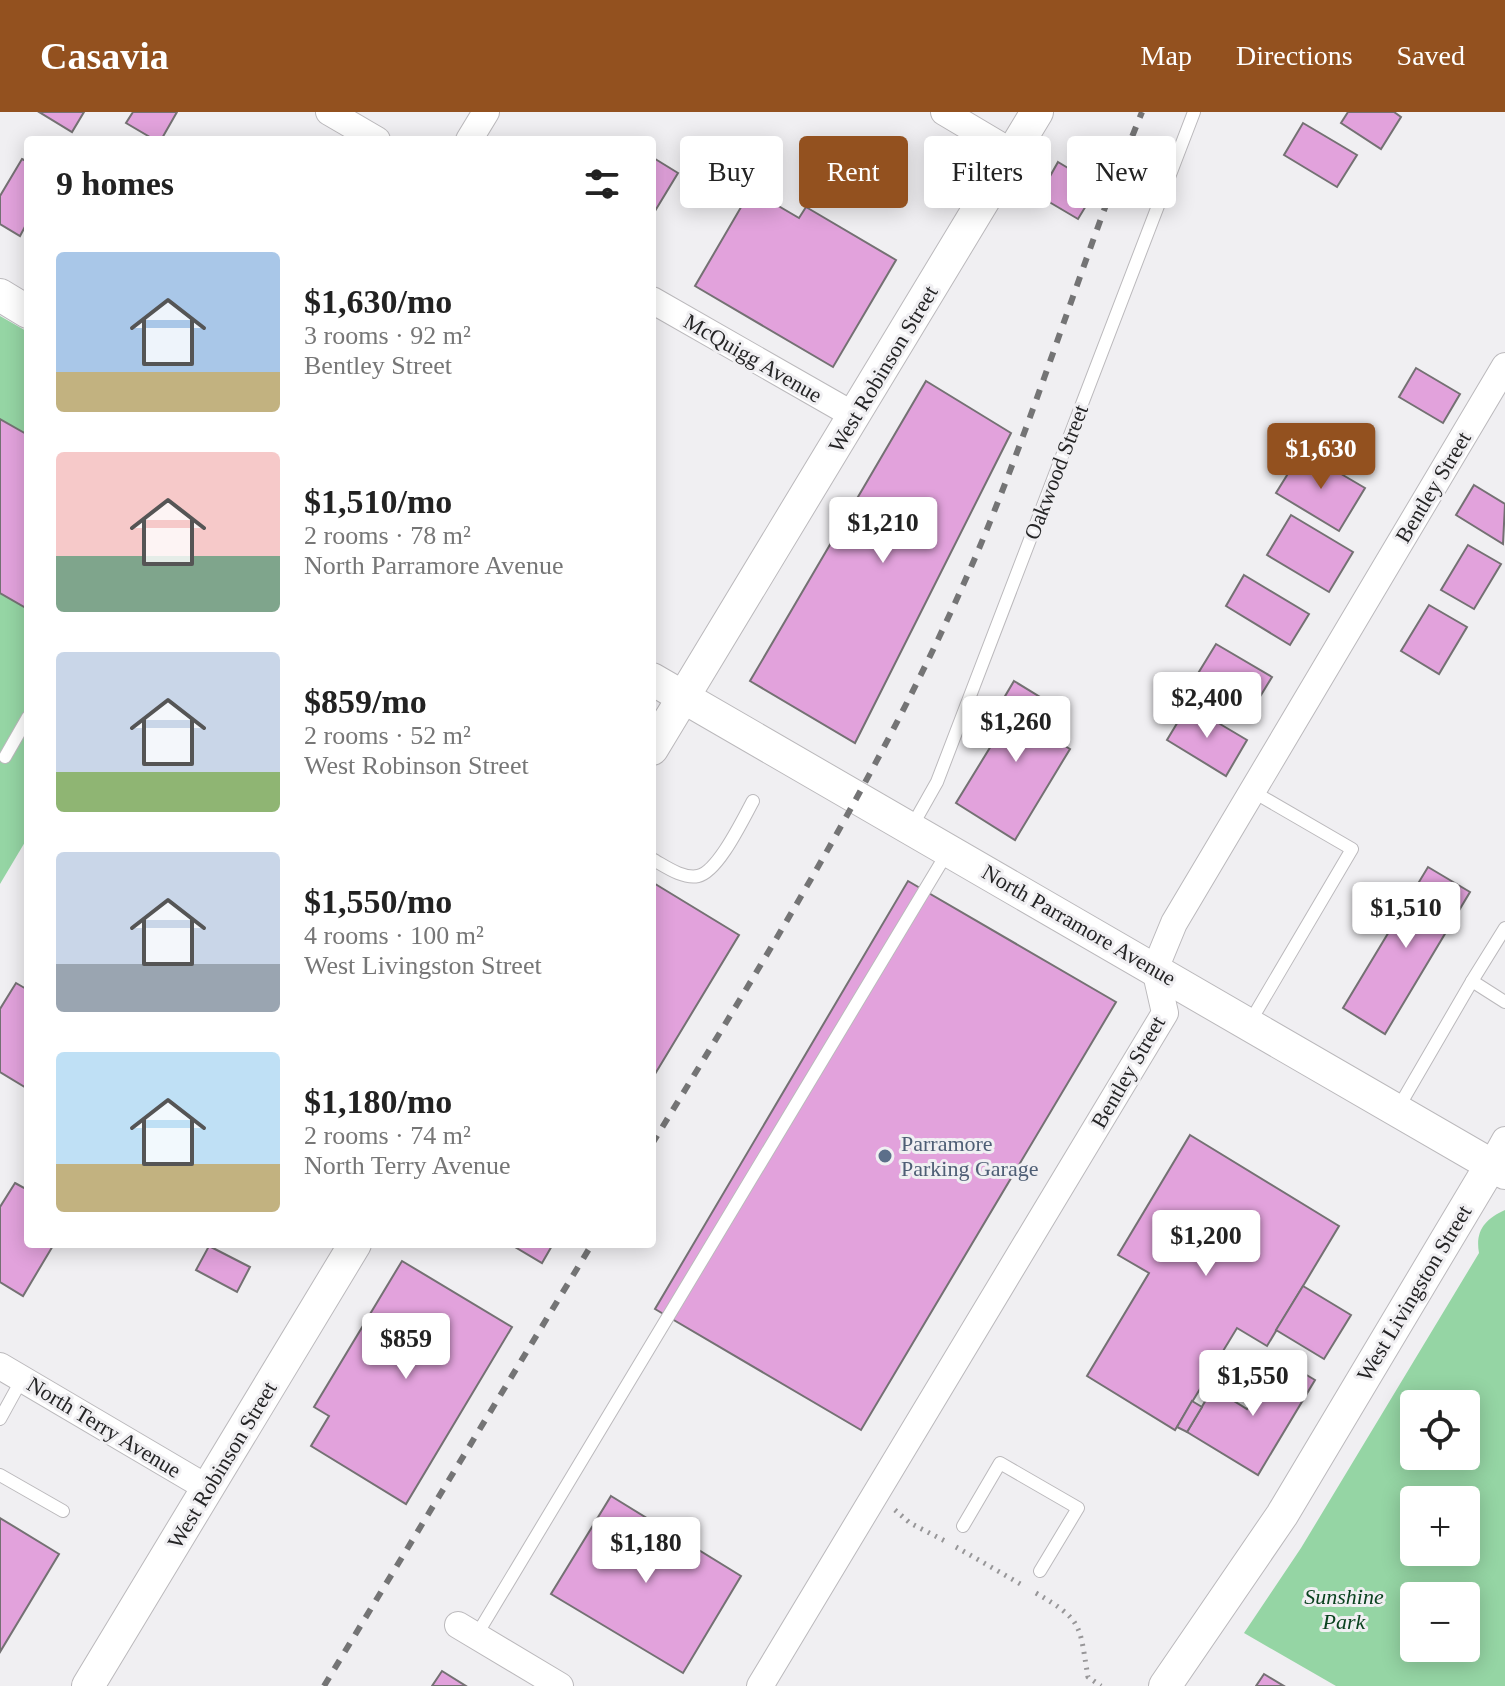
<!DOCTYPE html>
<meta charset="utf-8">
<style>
:root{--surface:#fff;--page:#f2f2f2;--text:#222;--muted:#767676;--accent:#93511f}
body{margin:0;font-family:Georgia,serif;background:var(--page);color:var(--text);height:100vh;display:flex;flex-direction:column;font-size:30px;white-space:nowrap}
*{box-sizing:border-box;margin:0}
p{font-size:26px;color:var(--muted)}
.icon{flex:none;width:44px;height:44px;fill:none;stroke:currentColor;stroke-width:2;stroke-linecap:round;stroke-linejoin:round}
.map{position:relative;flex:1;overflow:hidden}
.drawer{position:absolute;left:24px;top:24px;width:632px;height:1112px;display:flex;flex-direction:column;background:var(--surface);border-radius:8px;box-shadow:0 4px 20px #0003}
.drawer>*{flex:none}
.guide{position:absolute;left:680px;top:24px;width:704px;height:72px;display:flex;gap:16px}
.tools{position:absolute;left:1400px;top:1278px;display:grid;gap:16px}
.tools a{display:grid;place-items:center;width:80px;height:80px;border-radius:8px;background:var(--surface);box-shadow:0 4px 20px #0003;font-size:40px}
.price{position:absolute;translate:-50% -68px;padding:0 18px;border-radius:8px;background:#fff;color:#222;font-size:26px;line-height:52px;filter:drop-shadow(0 2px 4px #0008)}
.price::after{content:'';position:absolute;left:50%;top:48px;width:24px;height:18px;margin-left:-12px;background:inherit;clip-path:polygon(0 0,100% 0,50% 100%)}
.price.active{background:var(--accent);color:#fff}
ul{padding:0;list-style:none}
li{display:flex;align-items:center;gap:24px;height:200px;padding:0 32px}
li span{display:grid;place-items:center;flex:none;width:224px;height:160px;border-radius:8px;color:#555}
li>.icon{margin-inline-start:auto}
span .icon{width:96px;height:96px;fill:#fffc;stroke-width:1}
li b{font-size:34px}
h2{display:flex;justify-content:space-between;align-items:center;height:96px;padding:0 32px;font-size:34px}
.chip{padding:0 28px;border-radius:8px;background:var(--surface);box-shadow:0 4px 20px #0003;font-size:28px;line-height:72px}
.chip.active{background:var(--accent);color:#fff}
header{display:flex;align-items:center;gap:48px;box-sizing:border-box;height:112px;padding:0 40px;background:var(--accent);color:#fff}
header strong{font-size:38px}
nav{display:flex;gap:44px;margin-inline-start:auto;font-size:28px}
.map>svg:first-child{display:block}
.green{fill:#95d5a4;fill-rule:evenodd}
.building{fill:#e2a2dc;stroke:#747173;stroke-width:2}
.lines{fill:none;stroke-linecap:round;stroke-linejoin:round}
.service-casing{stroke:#bbb9bc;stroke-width:14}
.minor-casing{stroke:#bbb9bc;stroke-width:28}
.tertiary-casing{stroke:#bbb9bc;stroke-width:34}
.path{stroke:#979698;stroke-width:5;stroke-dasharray:2 6;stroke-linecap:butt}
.service{stroke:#fff;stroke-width:12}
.minor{stroke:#fff;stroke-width:26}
.tertiary{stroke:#fff;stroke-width:32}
.rail{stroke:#747475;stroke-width:6;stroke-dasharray:10 10;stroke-linecap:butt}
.service-dot{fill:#5c6f8a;stroke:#f0eff2;stroke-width:3}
.labels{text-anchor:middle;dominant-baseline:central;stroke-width:6;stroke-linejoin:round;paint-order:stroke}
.street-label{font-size:22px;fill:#252526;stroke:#f0eff2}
.service-label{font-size:22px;fill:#4e5e75;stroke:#f0eff2;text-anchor:start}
.park-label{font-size:22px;font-style:italic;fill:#0a421f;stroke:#f0eff2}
</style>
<header>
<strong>Casavia</strong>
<nav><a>Map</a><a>Directions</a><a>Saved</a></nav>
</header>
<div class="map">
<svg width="1505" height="1574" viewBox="0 0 1505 1574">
<rect width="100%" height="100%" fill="#f0eff2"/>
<!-- green -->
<g class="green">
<polygon points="0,204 28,220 28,725 0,772"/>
<path d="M1505,1098v476h-169l-92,-53 57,-85 178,-295c-4,-22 6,-34 26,-43zM1414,1292h52v52h-52zM1414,1388h52v52h-52zM1414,1484h52v52h-52z"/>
</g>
<!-- building -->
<g class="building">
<polygon points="39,0 84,0 72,20"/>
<polygon points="133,0 177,0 161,28 155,28 126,11"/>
<polygon points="1348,0 1394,0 1401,5 1381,37 1341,11"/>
<polygon points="1303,11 1357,43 1337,75 1284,43"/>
<polygon points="652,45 678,61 652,104"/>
<polygon points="22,47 28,50 28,109 20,124 0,112 0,84"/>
<polygon points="1058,50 1098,74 1078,107 1039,84"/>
<polygon points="751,78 799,106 806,95 896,148 833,255 695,174"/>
<polygon points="1416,256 1460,282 1443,311 1399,285"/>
<polygon points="926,269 1011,321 855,631 750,569"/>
<polygon points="0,307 28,323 26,496 0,481"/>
<polygon points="1302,339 1365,376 1339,419 1276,381"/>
<polygon points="1474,373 1505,392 1503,432 1456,403"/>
<polygon points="1291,403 1353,440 1329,480 1267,443"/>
<polygon points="1468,433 1501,452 1474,497 1441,478"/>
<polygon points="1244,463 1309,502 1290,533 1226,494"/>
<polygon points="1429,493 1467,515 1439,562 1401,539"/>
<polygon points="1216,532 1272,565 1250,601 1194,568"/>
<polygon points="1014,569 1063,599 1048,624 1070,637 1015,728 956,691 1013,598 1001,591"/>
<polygon points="1188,593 1247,628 1226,664 1167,628"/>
<polygon points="1428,755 1470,780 1385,922 1343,896"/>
<polygon points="908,769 1116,890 861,1318 655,1197"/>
<polygon points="652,770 739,823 652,967"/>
<polygon points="16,871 28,878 28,977 0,960 0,897"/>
<polygon points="1190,1023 1339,1114 1267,1234 1237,1216 1175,1318 1087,1264 1149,1161 1118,1143"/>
<polygon points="15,1071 28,1078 28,1132 54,1132 23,1184 0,1170 0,1095"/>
<polygon points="510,1132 553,1132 542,1151"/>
<polygon points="209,1134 250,1155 237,1180 196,1158"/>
<polygon points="402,1149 512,1215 406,1392 311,1334 329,1304 314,1295"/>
<polygon points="1303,1174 1351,1203 1324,1247 1276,1218"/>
<polygon points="1278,1246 1315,1268 1258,1363 1187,1320 1213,1276 1247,1297"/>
<polygon points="1192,1289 1202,1295 1187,1320 1177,1315"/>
<polygon points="611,1384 741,1464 683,1561 551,1482"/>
<polygon points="0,1406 59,1442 0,1540"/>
<polygon points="442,1559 466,1574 432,1574"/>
<polygon points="1264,1562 1284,1574 1256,1574"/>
</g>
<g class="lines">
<!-- service casing -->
<g class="service-casing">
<g id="service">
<polyline points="5,645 28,605"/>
<polyline points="911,716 937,670 1194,0"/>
<path d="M652,747c13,7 30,20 46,17 20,-4 45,-57 55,-75"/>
<polyline points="1472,869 1505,816"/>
<polyline points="1250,910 1352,737 1252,679"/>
<polyline points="1397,998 1472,869 1505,890"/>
<polyline points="0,1307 22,1267"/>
<polyline points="0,1363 63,1399"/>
<polyline points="963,1414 1000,1351 1078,1396 1040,1459"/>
<polyline points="476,1524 947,741"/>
</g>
</g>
<!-- minor casing -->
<g class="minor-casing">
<g id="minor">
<polyline points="329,0 377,28"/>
<polyline points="944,0 1013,41"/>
<polyline points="469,28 486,0"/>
<polyline points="652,188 855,304"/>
<polyline points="1491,1053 1505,1028"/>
<polyline points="0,1254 209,1377"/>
<polyline points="458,1513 560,1574"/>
<polyline points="760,1574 1165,901 1155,857 1174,811 1505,254"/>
</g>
</g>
<!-- tertiary casing -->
<g class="tertiary-casing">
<g id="tertiary">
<polyline points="0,183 28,200"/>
<polyline points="652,567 1505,1061"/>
<polyline points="652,637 1037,0"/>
<polyline points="88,1574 355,1132"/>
<polyline points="1165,1574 1282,1403 1491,1053"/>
</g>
</g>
<!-- path -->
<g class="path">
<polyline points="895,1398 910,1411 947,1430"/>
<polyline points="956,1435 1024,1474"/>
<path d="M1036,1481c48,28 43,32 52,84l13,9"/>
</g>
<!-- service -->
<use href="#service" class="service"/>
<!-- minor -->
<use href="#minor" class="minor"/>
<!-- tertiary -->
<use href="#tertiary" class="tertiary"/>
<!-- rail -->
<g class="rail">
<path d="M652,1032c116,-190 234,-380 323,-586 62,-146 107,-299 167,-446"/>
<polyline points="324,1574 592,1132"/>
</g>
</g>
<!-- markers -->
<circle class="service-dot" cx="885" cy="1044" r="8"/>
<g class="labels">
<!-- street labels -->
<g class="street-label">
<text transform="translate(753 246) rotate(30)">McQuigg Avenue</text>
<text transform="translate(883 257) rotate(-59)">West Robinson Street</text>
<text transform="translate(1056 360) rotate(-69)">Oakwood Street</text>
<text transform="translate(1433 375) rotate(-59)">Bentley Street</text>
<text transform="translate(1079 813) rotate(30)">North Parramore Avenue</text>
<text transform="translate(1128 960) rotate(-60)">Bentley Street</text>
<text transform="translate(1414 1181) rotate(-59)">West Livingston Street</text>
<text transform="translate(104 1315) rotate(31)">North Terry Avenue</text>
<text transform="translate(222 1353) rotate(-59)">West Robinson Street</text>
</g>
<!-- service labels -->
<g class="service-label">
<text x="901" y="1031">Parramore<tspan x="901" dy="25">Parking Garage</tspan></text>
</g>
<!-- park labels -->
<g class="park-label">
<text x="1344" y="1484">Sunshine<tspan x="1344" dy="25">Park</tspan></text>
</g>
</g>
</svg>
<div class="tools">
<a><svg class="icon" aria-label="locate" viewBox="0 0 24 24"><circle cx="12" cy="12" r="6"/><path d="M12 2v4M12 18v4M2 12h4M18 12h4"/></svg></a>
<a>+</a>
<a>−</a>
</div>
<b class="price active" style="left:1321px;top:379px">$1,630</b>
<b class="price" style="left:883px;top:453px">$1,210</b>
<b class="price" style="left:1207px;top:628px">$2,400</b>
<b class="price" style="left:1016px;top:652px">$1,260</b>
<b class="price" style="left:1406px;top:838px">$1,510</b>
<b class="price" style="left:1206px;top:1166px">$1,200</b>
<b class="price" style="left:406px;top:1269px">$859</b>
<b class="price" style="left:1253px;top:1306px">$1,550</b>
<b class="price" style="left:646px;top:1473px">$1,180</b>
<div class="guide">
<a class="chip">Buy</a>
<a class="chip active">Rent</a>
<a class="chip">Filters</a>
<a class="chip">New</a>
</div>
<section class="drawer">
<h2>9 homes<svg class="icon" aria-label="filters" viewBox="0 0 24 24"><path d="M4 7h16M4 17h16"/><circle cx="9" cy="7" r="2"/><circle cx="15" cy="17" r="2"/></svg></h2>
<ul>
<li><span style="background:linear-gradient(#a9c7e8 75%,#c2b280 0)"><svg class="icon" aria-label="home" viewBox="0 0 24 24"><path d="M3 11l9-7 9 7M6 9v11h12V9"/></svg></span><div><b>$1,630/mo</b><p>3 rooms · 92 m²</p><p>Bentley Street</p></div></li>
<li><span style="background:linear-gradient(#f6c9c9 65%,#7fa58c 0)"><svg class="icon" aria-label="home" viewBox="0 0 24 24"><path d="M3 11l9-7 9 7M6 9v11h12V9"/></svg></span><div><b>$1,510/mo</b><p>2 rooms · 78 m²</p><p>North Parramore Avenue</p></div></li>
<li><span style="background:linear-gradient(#c9d6e8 75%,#8fb573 0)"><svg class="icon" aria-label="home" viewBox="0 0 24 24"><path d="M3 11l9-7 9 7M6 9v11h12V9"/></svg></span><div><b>$859/mo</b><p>2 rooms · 52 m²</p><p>West Robinson Street</p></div></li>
<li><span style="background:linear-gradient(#c9d6e8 70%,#9aa5b1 0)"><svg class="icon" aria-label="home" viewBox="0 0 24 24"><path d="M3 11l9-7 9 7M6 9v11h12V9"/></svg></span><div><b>$1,550/mo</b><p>4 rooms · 100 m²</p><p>West Livingston Street</p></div></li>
<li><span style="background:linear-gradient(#bfe0f5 70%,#c2b280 0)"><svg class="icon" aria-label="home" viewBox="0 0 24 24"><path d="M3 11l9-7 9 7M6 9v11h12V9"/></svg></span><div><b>$1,180/mo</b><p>2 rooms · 74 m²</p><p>North Terry Avenue</p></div></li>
</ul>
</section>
</div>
